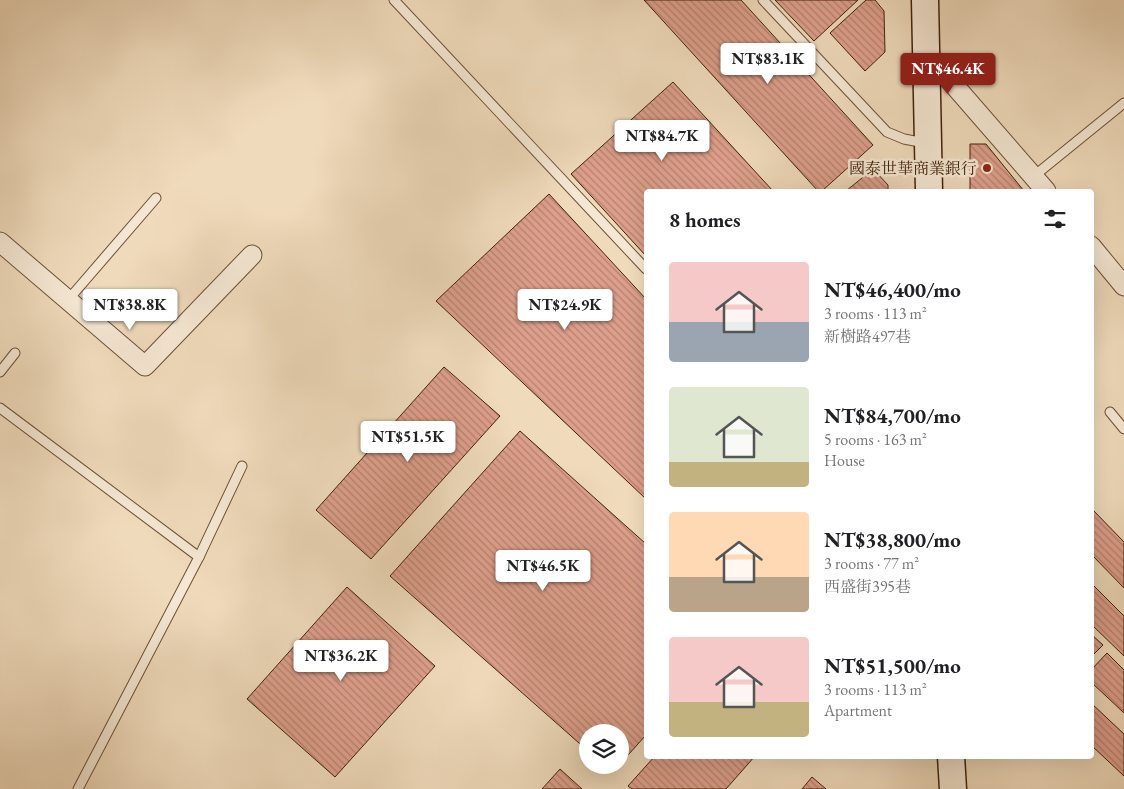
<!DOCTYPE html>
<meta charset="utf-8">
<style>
:root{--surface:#fff;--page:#f2f2f2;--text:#202124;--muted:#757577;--accent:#8f2418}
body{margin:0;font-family:"EB Garamond","Noto Serif TC",serif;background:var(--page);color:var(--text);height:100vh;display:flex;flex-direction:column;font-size:19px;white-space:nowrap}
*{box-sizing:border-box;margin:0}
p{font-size:16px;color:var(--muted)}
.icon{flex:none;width:28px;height:28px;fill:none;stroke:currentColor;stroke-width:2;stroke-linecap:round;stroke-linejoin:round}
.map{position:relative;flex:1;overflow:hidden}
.panel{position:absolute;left:644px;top:189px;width:450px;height:570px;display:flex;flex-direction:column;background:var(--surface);border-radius:5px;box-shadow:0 5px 20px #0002}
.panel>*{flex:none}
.tools{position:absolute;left:579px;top:724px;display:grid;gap:10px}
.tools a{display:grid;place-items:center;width:50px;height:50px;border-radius:50%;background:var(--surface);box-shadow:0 5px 20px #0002;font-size:25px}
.price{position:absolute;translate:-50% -42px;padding:0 11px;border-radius:5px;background:#fff;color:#222;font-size:16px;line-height:32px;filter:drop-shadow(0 1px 2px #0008)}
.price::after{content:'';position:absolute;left:50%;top:30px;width:15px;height:11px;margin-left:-8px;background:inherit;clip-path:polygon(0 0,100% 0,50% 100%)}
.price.on{background:var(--accent);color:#fff}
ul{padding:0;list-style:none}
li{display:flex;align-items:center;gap:15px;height:125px;padding:0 25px}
li span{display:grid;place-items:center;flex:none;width:140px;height:100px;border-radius:5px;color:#555}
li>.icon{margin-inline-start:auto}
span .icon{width:60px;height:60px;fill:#fffc;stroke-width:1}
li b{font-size:21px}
h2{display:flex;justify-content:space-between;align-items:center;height:60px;padding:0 25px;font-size:21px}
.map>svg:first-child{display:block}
.building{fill:url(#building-back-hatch);stroke:#402208}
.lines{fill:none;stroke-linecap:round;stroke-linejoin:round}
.lane-casing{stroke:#6c5035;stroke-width:11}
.street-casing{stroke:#6c5035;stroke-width:21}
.secondary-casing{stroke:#402208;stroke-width:29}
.lane{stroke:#f5e7d3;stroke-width:9}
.street{stroke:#f5e7d3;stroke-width:19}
.secondary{stroke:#f5e7d3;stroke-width:26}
.poi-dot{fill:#8f2418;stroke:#f5e7d3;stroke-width:2}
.labels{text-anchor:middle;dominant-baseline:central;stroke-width:5;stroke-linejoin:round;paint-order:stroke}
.poi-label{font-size:16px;fill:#402208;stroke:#f5e7d3;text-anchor:end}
</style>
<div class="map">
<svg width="1124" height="789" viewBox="0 0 1124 789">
<defs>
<pattern id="building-back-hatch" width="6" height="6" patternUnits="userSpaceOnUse" patternTransform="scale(1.25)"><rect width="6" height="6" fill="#dd9f8b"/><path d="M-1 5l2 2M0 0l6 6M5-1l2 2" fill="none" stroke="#b58170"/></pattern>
</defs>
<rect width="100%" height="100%" fill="#efdabb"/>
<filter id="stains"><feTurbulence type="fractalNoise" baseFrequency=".004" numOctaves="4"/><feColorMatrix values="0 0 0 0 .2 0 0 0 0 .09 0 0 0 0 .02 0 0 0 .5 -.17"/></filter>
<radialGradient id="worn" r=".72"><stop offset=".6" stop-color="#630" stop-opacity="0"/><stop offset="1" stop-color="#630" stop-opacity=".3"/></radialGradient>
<!-- building -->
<g class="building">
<polygon points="644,0 741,0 873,145 822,191 818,191"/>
<polygon points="775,0 858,0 814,41"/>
<polygon points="866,0 875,0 884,11 885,52 865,71 830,33"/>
<polygon points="673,82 773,191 646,191 646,256 571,174"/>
<polygon points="970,144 986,144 1024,191 970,191"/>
<polygon points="873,169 888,185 888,191 846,191"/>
<polygon points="549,194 646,299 646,499 436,301"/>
<polygon points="444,367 500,416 371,559 316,510"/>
<polygon points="520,431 646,544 646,735 620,764 620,732 588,732 588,751 390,576"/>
<polygon points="1091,508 1124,542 1124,588 1091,554"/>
<polygon points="1091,583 1124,616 1124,656 1091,624"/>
<polygon points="347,587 435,666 335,777 247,699"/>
<polygon points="1091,634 1103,645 1091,657"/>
<polygon points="1107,653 1124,670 1124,713 1091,682 1091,670"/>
<polygon points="1091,703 1124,734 1124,776 1091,745"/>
<polygon points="655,756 755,756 726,789 632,789 628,786"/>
<polygon points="560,769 582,789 542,789"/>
<polygon points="812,777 826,789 802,789"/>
</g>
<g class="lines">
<!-- lane casing -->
<g class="lane-casing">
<g id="lane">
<polyline points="394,0 646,269"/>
<polyline points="763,0 887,132 904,139 925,143"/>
<polyline points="1034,176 1124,103"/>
<polyline points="68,300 156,198"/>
<polyline points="0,372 15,353"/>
<polyline points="0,408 199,557 78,789"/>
<polyline points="1110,412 1124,429"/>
<polyline points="199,557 242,466"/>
</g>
</g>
<!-- street casing -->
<g class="street-casing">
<g id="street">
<polyline points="927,54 1046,191"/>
<polyline points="0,242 145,366 252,255"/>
<polyline points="1091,246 1124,286"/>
</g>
</g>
<!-- secondary casing -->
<g class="secondary-casing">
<g id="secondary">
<polyline points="925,0 929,191"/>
<polyline points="951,756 953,789"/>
</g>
</g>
<!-- lane -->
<use href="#lane" class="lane"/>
<!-- street -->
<use href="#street" class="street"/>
<!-- secondary -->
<use href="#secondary" class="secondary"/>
</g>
<!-- markers -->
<circle class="poi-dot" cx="987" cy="168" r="5"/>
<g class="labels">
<!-- poi labels -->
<g class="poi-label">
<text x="977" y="168">國泰世華商業銀行</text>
</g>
</g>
<rect width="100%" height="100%" filter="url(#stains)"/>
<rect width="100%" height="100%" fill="url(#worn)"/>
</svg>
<div class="tools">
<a><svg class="icon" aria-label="layers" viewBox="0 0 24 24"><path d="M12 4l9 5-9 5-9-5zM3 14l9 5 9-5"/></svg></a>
</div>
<b class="price" style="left:768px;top:85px">NT$83.1K</b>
<b class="price on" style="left:948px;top:95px">NT$46.4K</b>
<b class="price" style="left:662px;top:162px">NT$84.7K</b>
<b class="price" style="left:130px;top:331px">NT$38.8K</b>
<b class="price" style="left:565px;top:331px">NT$24.9K</b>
<b class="price" style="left:408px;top:463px">NT$51.5K</b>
<b class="price" style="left:543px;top:592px">NT$46.5K</b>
<b class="price" style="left:341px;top:682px">NT$36.2K</b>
<section class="panel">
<h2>8 homes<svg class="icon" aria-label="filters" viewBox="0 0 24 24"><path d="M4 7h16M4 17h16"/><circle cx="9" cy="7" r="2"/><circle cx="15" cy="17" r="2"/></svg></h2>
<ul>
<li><span style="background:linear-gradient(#f6c9c9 60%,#9aa5b1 0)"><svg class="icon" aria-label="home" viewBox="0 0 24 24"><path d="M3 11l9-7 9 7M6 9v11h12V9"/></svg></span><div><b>NT$46,400/mo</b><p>3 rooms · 113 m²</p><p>新樹路497巷</p></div></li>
<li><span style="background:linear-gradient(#dfe7d0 75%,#c2b280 0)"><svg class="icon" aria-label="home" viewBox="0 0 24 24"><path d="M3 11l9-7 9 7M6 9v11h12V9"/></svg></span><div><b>NT$84,700/mo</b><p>5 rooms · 163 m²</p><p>House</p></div></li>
<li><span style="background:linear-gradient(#ffd9b3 65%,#b9a48a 0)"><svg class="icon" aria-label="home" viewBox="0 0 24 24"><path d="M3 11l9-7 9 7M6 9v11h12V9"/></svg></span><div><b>NT$38,800/mo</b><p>3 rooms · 77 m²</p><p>西盛街395巷</p></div></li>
<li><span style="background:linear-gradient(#f6c9c9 65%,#c2b280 0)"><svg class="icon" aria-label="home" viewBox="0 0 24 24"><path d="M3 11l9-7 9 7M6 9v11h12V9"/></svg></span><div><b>NT$51,500/mo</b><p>3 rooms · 113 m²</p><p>Apartment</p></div></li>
</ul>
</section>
</div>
